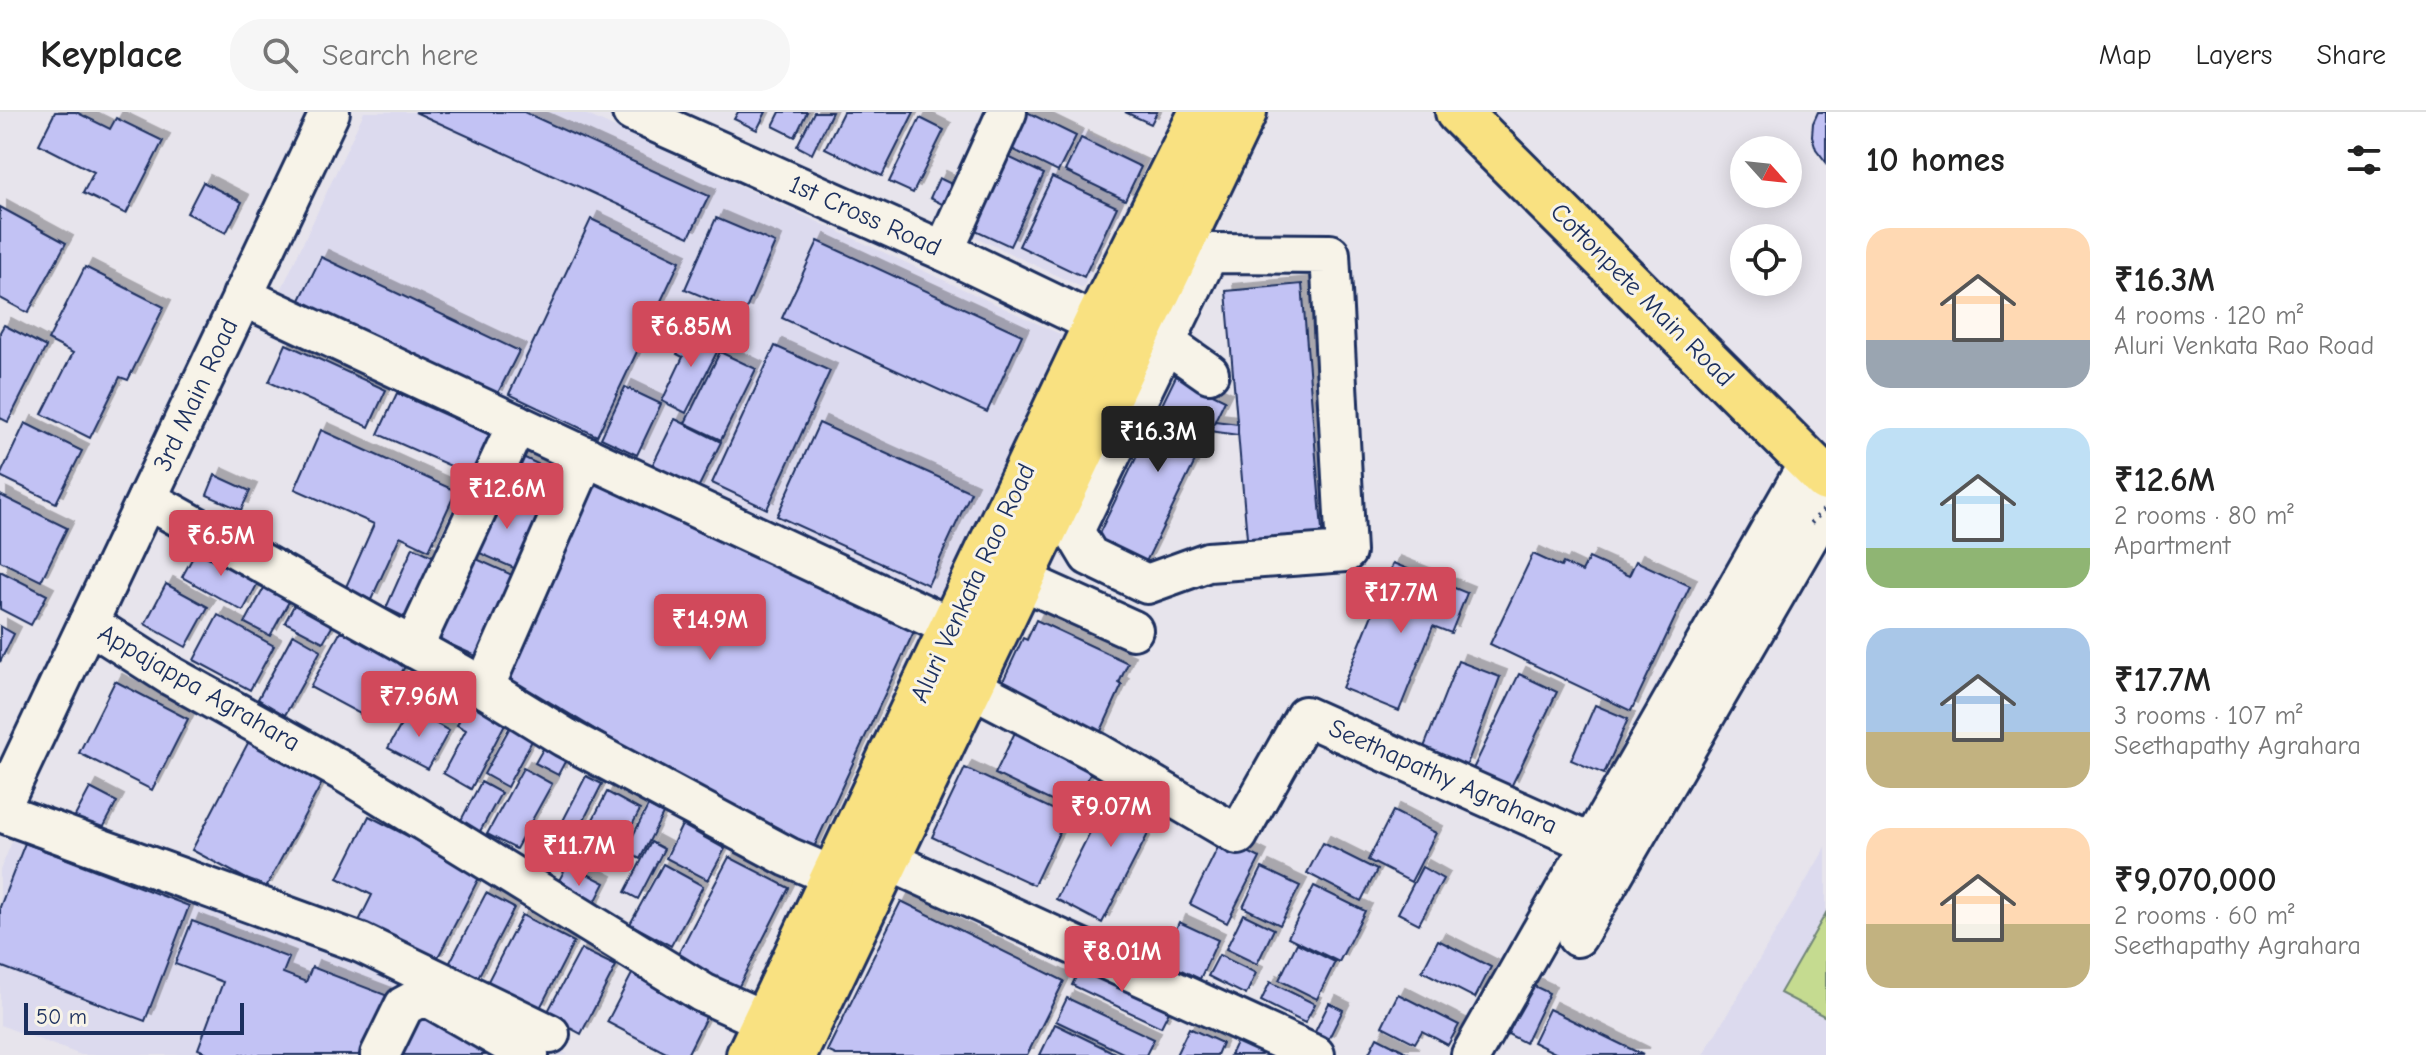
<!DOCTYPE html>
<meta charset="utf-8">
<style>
:root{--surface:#fff;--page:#f6f6f6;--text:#222;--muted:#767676;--line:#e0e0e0;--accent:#d1495b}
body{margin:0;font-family:"Comic Neue",sans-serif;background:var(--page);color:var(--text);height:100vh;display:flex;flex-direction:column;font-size:30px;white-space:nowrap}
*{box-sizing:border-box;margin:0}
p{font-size:26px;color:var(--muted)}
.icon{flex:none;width:44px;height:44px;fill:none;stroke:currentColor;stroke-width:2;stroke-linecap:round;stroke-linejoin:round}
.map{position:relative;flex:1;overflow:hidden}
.panel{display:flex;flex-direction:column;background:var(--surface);width:600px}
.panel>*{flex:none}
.needle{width:52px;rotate:117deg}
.controls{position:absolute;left:1730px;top:24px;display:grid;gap:16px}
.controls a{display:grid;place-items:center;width:72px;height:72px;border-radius:50%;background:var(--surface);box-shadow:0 4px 20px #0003;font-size:40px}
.scale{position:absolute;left:24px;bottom:20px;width:220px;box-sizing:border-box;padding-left:8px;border:4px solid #1b2f5e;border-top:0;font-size:22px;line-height:28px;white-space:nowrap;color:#1b2f5e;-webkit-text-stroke:6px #f7f3e8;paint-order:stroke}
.price{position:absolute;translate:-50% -68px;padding:0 18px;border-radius:8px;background:var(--accent);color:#fff;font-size:26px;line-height:52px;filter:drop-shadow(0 2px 4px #0008)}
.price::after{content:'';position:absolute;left:50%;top:48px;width:24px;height:18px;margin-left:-12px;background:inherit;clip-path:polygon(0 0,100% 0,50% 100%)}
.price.selected{background:#222;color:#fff}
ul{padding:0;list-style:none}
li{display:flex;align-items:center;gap:24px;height:200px;padding:0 40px}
li span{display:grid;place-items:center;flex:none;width:224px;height:160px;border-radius:24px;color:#555}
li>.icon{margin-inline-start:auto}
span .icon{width:96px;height:96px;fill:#fffc;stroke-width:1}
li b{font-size:34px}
h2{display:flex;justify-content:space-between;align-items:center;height:96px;padding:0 40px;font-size:34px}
header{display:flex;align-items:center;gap:48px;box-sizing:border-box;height:112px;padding:0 40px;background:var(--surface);border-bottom:2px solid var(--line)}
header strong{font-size:38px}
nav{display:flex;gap:44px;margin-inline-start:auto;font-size:28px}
.search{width:560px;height:72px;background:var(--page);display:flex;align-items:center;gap:20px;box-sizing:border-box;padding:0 28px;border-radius:32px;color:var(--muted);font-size:30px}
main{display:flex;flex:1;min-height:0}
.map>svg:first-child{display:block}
.built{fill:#dcdaee}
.green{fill:#c5db90;stroke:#708577;stroke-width:2}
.building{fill:#c2c2f4;stroke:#1b2f5e;stroke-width:2;filter:url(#shadow)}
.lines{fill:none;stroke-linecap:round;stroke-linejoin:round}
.minor-casing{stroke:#1b2f5e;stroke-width:44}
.major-casing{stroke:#1b2f5e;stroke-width:50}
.minor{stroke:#f7f3e8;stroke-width:38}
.major{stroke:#f9e181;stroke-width:44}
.path-bridge{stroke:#1b2f5e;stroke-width:5;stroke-dasharray:2 6;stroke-linecap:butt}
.labels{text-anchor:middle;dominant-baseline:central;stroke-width:6;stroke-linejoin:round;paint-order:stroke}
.street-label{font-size:26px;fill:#1b2f5e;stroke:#f7f3e8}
</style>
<header>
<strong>Keyplace</strong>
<div class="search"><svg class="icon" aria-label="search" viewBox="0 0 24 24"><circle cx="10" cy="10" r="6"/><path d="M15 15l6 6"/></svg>Search here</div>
<nav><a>Map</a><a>Layers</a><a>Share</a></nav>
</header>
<main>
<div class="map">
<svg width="1826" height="943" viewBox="0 0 1826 943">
<defs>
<filter id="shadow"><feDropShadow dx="7" dy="-7" stdDeviation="0" flood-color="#0004"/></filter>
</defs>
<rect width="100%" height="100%" fill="#e7e4ec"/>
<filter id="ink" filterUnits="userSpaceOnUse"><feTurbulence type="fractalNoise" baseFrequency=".0125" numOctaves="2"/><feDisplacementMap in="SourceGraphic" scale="16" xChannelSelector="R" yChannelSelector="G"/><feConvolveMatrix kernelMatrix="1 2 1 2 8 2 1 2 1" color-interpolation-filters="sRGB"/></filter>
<g filter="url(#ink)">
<!-- built -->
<g class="built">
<polygon points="364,0 581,0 1062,223 937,493 277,187"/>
<polygon points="1081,18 1144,47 1083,176 961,118 1000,35 1060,63"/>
<polygon points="18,716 362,834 568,943 81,943 0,913 0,758"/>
<polygon points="1826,735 1826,943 1703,943"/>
</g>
<!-- green -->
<polygon class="green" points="1826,801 1826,905 1780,881"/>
<!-- building -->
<g class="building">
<polygon points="55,0 76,0 110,17 116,6 163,29 126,102 83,81 94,60 39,32"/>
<polygon points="415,0 524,0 709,84 689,125"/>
<polygon points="738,0 766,0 757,18 734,7"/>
<polygon points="780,0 807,0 795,25 773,14"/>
<polygon points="814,0 832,0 812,42 797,34"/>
<polygon points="843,0 914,0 882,64 825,36"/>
<polygon points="1020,0 1027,0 1076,24 1058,60 1004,33"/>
<polygon points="1125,0 1157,0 1151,12"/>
<polygon points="1818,0 1826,0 1826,50 1816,37 1812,24 1813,11"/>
<polygon points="920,6 944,18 913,81 889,70"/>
<polygon points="1081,26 1141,55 1125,88 1065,59"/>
<polygon points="1004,43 1044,62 1010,134 969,115"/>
<polygon points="1052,65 1117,95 1084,165 1019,134"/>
<polygon points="939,66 960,76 950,96 930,86"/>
<polygon points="203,70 242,90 226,121 187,101"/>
<polygon points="0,95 66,131 28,201 0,186"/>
<polygon points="716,106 775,131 744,202 685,177"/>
<polygon points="591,107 680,149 597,324 509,282"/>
<polygon points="818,129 1022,223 987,300 782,206"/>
<polygon points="321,145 519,239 496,285 299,190"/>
<polygon points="85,155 164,195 128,268 120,265 90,326 42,302 73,241 48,228"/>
<polygon points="1302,172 1323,431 1248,438 1226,179"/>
<polygon points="4,213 46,235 8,310 0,306 0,220"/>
<polygon points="691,215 722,230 686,301 662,289 683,245 677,242"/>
<polygon points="286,232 386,278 369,315 269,270"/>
<polygon points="775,234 830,259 767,397 712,371"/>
<polygon points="720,240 756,257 721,328 685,311"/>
<polygon points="1176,264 1225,288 1141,460 1092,436"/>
<polygon points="625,275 661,292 637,343 601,326"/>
<polygon points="397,281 490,323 471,363 378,322"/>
<polygon points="675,307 721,330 696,380 650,358"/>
<polygon points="1215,309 1238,312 1238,323 1210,319"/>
<polygon points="25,311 82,339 56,391 0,364"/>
<polygon points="819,311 971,380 928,473 777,404"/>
<polygon points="321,318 456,379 429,438 400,424 371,488 345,477 374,412 295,377"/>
<polygon points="512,340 570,367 555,400 496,374"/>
<polygon points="215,363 250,379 241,398 207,383"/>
<polygon points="596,367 916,515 809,746 503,562"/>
<polygon points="489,378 551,405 525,461 464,434"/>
<polygon points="0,383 67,416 41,469 0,449"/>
<polygon points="199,434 260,467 243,499 182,465"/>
<polygon points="413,435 441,448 413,509 386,496"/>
<polygon points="461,440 521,467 485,548 425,521"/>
<polygon points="1533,442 1561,455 1563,451 1582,460 1589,446 1629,464 1636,449 1690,474 1631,599 1490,532"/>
<polygon points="1393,451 1467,481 1451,521 1433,514 1399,599 1342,576"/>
<polygon points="0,459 47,483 31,513 0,497"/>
<polygon points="271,463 296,477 270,524 245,511"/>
<polygon points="166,472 208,495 186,535 145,512"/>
<polygon points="297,488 336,508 323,530 285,510"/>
<polygon points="218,503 274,534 250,578 194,548"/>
<polygon points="1036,508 1128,551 1119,571 1122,573 1096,630 996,584 1023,526 1027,528"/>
<polygon points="346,510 410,545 375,610 310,575"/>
<polygon points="0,514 14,522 0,550"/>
<polygon points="293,522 321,538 285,603 258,587"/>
<polygon points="1458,549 1500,565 1466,655 1423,638"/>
<polygon points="422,560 466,584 454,608 409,583"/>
<polygon points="1519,562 1557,580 1511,675 1473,657"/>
<polygon points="115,569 188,607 152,678 79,641"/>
<polygon points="469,589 506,610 471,677 443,661 466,618 457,613"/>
<polygon points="1595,593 1628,607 1604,662 1571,648"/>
<polygon points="410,597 449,619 428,657 388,636"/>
<polygon points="1018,614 1096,650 1072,699 995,662"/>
<polygon points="510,615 533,627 507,675 484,662"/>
<polygon points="249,629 323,669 265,777 192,738"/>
<polygon points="547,630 569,642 558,663 535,651"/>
<polygon points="523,656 552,672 516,737 487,722"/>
<polygon points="965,656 1067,704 1034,773 932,725"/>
<polygon points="1119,663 1166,687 1102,811 1056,787"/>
<polygon points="586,664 602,672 567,741 551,732"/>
<polygon points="481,670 501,681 478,723 459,712"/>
<polygon points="90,676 117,690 101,720 74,706"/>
<polygon points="607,680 640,698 620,736 587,719"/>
<polygon points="648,694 663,702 640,747 625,739"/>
<polygon points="1393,699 1436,721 1411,770 1368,748"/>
<polygon points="369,704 481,762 436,849 359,809 372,783 338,766"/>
<polygon points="682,713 725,737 708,768 666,746"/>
<polygon points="1222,727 1260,746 1227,811 1190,792"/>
<polygon points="651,730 664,737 638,787 625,780"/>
<polygon points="25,731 189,794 145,909 0,854 0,795"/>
<polygon points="1323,731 1377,758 1361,789 1307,761"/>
<polygon points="729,745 789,776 736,880 675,848"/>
<polygon points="568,752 605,771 590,800 552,781"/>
<polygon points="663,752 703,774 671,834 630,812"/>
<polygon points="1422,755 1443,767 1419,812 1398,801"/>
<polygon points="1262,756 1300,774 1280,813 1243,795"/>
<polygon points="1314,774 1365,799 1339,850 1288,825"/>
<polygon points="486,781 514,796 476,869 448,854"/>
<polygon points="901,789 1064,869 1027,943 836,943 827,939"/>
<polygon points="1243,802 1274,817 1257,852 1226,837"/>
<polygon points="522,803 574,830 539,898 487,871"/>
<polygon points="192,809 289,846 283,861 306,870 312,855 388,884 366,943 212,943 198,937 223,870 175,852"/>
<polygon points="1179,810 1218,828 1200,867 1162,849"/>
<polygon points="1438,828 1491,855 1475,886 1422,859"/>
<polygon points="1297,831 1335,850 1317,887 1279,868"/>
<polygon points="581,837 616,854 581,922 546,903"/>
<polygon points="1219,843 1256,861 1246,883 1208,864"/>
<polygon points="1084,848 1173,891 1161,915 1072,873"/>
<polygon points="634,858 710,897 687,943 670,943 607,910"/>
<polygon points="1270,870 1315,892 1305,911 1261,889"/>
<polygon points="1532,873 1549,881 1525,931 1508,922"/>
<polygon points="1398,882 1459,913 1448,933 1422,919 1415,931 1382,914"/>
<polygon points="1067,886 1154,927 1146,943 1127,943 1056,909"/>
<polygon points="1329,891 1343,898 1327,930 1313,924"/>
<polygon points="1549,897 1643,943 1559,943 1533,930"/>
<polygon points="414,900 498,943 392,943"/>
<polygon points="1055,912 1119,943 1040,943"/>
<polygon points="1189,916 1222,931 1217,943 1176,943"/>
<polygon points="1240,922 1266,934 1261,943 1230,943"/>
<polygon points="1377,925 1412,943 1368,943"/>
</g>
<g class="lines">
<!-- minor casing -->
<g class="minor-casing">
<g id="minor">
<polyline points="632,0 944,139 1096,212 1166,231 1209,261"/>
<polyline points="944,139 1007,0"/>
<polygon points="1209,141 1330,142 1346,440 1208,450 1147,472 1089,444 1074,419"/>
<polyline points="242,184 979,528"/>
<polyline points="147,387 475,570 564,625 788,745 835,765"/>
<polyline points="1022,468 1133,518"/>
<polyline points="88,511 171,564 344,660 703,881 765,909"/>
<polyline points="413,536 517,312"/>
<polyline points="971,575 1096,640 1238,723 1305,604 1590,731"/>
<polyline points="484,576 586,344"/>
<polyline points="0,697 330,0"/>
<polyline points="0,700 361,831 550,922"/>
<polyline points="887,748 1315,943"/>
<polyline points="1577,825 1826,395"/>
<polyline points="380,943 404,894 417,887 431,887 529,943"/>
<polyline points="1471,943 1809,350"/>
</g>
</g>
<!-- major casing -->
<g class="major-casing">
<g id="major">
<polyline points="1458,0 1826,367"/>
<polyline points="749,943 1096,212 1202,0"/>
<polyline points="794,943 1244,0"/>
</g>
</g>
<!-- minor -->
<use href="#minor" class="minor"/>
<!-- major -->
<use href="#major" class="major"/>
<!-- path-bridge -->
<polyline class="path-bridge" points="1811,411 1826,396"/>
</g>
</g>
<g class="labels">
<!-- street labels -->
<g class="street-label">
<text transform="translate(865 104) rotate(24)">1st Cross Road</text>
<text transform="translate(1642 183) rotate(45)">Cottonpete Main Road</text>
<text transform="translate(196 283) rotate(-65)">3rd Main Road</text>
<text transform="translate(973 471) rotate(-65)">Aluri Venkata Rao Road</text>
<text transform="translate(199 576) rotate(30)">Appajappa Agrahara</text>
<text transform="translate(1443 665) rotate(24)">Seethapathy Agrahara</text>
</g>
</g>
</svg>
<div class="controls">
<a><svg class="needle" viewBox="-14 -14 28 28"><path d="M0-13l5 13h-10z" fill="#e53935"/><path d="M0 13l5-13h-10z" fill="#767676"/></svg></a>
<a><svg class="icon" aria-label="locate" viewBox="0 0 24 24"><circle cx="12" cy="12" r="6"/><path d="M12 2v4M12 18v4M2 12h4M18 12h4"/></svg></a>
</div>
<div class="scale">50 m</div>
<b class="price" style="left:691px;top:257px">₹6.85M</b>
<b class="price selected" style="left:1158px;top:362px">₹16.3M</b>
<b class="price" style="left:507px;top:419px">₹12.6M</b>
<b class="price" style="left:221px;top:466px">₹6.5M</b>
<b class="price" style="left:1401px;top:523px">₹17.7M</b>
<b class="price" style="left:710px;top:550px">₹14.9M</b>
<b class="price" style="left:419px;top:627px">₹7.96M</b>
<b class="price" style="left:1111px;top:737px">₹9.07M</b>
<b class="price" style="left:579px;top:776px">₹11.7M</b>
<b class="price" style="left:1122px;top:882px">₹8.01M</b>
</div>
<section class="panel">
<h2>10 homes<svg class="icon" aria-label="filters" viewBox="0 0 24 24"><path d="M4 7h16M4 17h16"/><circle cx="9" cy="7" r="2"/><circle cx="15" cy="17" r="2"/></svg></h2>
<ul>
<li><span style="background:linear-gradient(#ffd9b3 70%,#9aa5b1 0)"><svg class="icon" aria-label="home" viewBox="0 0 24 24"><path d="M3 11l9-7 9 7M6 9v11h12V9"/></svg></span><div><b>₹16.3M</b><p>4 rooms · 120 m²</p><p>Aluri Venkata Rao Road</p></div></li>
<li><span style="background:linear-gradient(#bfe0f5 75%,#8fb573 0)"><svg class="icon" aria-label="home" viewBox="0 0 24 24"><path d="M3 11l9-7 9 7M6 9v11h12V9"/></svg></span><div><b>₹12.6M</b><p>2 rooms · 80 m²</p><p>Apartment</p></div></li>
<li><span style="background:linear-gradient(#a9c7e8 65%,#c2b280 0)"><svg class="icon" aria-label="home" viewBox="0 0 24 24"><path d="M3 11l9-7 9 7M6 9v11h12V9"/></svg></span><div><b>₹17.7M</b><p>3 rooms · 107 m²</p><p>Seethapathy Agrahara</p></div></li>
<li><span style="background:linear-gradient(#ffd9b3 60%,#c2b280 0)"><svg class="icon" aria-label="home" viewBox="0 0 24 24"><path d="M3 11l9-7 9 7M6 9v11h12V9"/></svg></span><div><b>₹9,070,000</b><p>2 rooms · 60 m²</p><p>Seethapathy Agrahara</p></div></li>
</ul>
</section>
</main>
